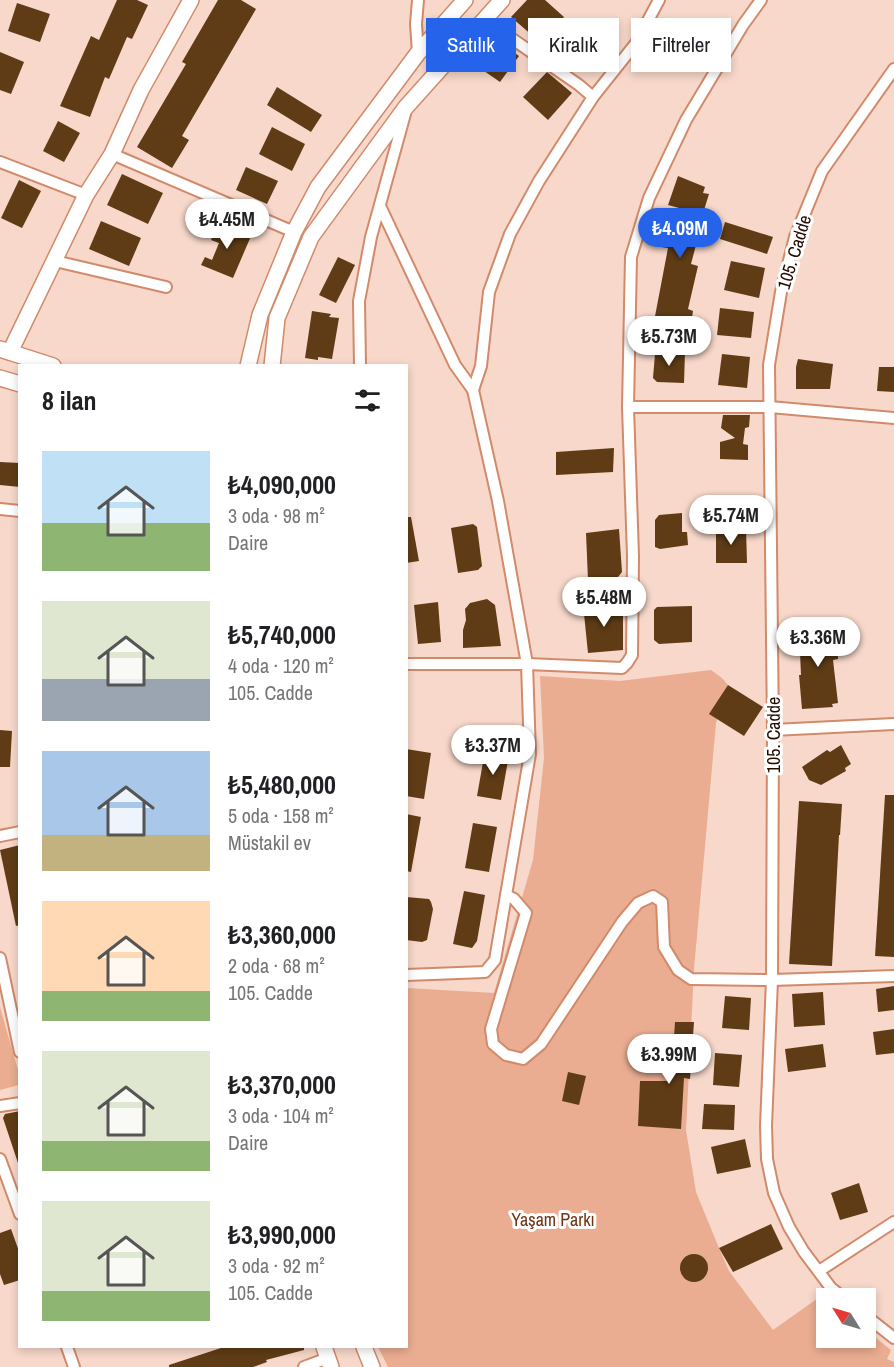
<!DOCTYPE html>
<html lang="tr">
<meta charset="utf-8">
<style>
:root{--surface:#fff;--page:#f6f6f6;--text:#202124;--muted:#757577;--accent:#2563eb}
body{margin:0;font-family:"Archivo Narrow",sans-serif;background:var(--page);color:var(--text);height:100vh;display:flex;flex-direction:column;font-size:22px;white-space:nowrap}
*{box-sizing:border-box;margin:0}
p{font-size:20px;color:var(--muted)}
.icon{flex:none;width:33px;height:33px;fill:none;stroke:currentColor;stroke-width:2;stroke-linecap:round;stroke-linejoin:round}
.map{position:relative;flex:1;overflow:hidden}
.sheet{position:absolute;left:18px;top:364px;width:390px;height:984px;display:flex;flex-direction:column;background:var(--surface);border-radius:0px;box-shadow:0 3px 9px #0003}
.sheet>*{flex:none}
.top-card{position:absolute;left:426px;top:18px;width:378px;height:54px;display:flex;gap:12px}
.needle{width:39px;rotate:307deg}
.fabs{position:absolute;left:816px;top:1288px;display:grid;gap:12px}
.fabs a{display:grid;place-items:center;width:60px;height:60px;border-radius:0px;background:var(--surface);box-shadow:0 3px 9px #0003;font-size:30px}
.price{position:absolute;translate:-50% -51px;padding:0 14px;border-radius:21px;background:#fff;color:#222;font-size:20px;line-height:39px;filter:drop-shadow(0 2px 3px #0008)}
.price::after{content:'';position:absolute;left:50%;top:36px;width:18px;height:14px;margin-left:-9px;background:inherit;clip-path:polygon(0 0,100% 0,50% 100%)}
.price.on{background:var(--accent);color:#fff}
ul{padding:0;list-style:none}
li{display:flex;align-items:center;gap:18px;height:150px;padding:0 24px}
li span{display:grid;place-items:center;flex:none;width:168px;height:120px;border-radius:0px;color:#555}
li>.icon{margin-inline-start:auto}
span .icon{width:72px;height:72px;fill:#fffc;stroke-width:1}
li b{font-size:26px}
h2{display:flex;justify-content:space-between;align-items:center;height:72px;padding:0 24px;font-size:26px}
.chip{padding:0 21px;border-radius:0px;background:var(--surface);box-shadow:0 3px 9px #0003;font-size:21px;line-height:54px}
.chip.on{background:var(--accent);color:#fff}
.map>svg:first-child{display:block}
.green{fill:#eaad91}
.building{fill:#5f3c15}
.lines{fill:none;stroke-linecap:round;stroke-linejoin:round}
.street-casing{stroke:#d18a6a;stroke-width:14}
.secondary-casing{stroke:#d18a6a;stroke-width:18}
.street{stroke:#fff;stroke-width:10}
.secondary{stroke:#fff;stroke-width:15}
.labels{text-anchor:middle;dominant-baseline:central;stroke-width:6;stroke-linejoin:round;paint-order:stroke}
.street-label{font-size:18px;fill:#240a01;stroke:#fff}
.park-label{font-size:18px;fill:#6f3313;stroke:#fff}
</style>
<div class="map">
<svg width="894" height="1367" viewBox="0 0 894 1367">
<rect width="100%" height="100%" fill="#f7d8ca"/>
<!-- green -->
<g class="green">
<polygon points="711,670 722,678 728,685 716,723 694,969 686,1130 696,1192 719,1248 729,1271 773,1330 821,1296 826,1300 826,1338 866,1338 866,1330 891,1350 887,1359 894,1362 894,1367 388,1367 378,1347 406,1347 407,988 494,993 533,860 544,758 540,676 620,681"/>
<polygon points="0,1007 20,1077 19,1085 0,1090"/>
</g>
<!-- building -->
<g class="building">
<polygon points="117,0 137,0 148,5 132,39 127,37 109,79 105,77 90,117 60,106 91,36 99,40"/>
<polygon points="218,0 241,0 256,9 182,136 189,140 172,168 137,147 186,64 182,62"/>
<polygon points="527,0 545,0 564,17 541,43 511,17"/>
<polygon points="17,3 50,14 40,42 8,31"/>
<polygon points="591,26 612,44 591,69 570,52"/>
<polygon points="493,38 519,56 500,82 474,64"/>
<polygon points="0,52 24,62 11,94 0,90"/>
<polygon points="547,72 572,93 548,120 523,97"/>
<polygon points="277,87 322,115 311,132 267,105"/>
<polygon points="58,121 80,133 64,162 43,151"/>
<polygon points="272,127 305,144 292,171 259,154"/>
<polygon points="246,167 278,181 267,204 236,190"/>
<polygon points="122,174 163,193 148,224 107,205"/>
<polygon points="678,176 705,187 703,193 709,194 699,226 701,226 691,264 698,266 688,309 693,311 689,338 652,332 668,248 661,247 658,241 662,224 679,208 668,205"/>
<polygon points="19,180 41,191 22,228 1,218"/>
<polygon points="101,221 141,238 129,266 89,249"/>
<polygon points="725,222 773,237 767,254 720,239"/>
<polygon points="218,223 251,236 233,278 201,265 205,257 212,260 219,243 211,240"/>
<polygon points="338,257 355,265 336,303 319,295"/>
<polygon points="731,261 765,268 759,298 724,290"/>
<polygon points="720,308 754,312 751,338 717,335"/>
<polygon points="312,311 331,314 329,317 339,318 332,359 318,357 318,360 305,358"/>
<polygon points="659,351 685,352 684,383 657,382 653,378 655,354"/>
<polygon points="722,354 750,357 747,388 718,385"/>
<polygon points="798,359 833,364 830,389 796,389 796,367"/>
<polygon points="879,367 894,367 894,392 877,391"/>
<polygon points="723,415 750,415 749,427 745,428 743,444 748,445 748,460 720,459 720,442 735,438 721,428"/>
<polygon points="614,448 613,472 556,475 556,452"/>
<polygon points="0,462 20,463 20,487 0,485"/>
<polygon points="682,513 682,532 687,532 688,545 660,549 655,547 655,520 659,515"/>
<polygon points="406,517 411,517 419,561 406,563"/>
<polygon points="473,524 477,527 482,566 478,570 458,573 451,528"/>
<polygon points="746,528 747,563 716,563 716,529"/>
<polygon points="619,529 622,572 618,577 588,580 586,533"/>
<polygon points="487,599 495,605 501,646 463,648 463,630 466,620 465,609 470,603"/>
<polygon points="438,602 441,642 418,644 414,605"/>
<polygon points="583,604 617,604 618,612 623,612 623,650 588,653"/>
<polygon points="692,606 692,642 659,644 654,640 654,610 657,607"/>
<polygon points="837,628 838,659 833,660 838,703 832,704 833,707 802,709 799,675 801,675 799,630"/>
<polygon points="728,685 763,707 744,736 709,714"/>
<polygon points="0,730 12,731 10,767 0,767"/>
<polygon points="841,745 851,764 845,768 846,771 821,785 809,780 802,767 827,750 830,752"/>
<polygon points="406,749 431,753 424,799 406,796"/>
<polygon points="485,751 509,755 501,800 477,796"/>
<polygon points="885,795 894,795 894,957 875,956"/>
<polygon points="799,801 842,804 840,835 839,835 832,966 789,964"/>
<polygon points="406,814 421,817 411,872 406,871"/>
<polygon points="473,823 497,827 489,872 465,868"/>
<polygon points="20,845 20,925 16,926 0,850"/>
<polygon points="464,891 485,895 477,941 472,948 453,944"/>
<polygon points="406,897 429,899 431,902 433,909 427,940 422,942 406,940"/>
<polygon points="894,986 894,1010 878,1012 876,989"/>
<polygon points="823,992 825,1025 794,1027 792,994"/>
<polygon points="725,996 751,998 749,1030 722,1028"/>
<polygon points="675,1022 694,1022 690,1079 684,1078 681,1129 638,1126 640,1081 671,1081"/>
<polygon points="894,1029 894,1053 876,1055 873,1032"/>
<polygon points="823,1044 826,1067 788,1072 785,1049"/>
<polygon points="715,1053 742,1055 739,1087 713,1085"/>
<polygon points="568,1072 586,1076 579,1105 562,1101"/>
<polygon points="704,1104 735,1105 734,1130 702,1129"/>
<polygon points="20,1111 20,1163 18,1163 3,1118 5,1114"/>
<polygon points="745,1139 751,1167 717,1174 711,1147"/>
<polygon points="859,1183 868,1212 840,1220 831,1193"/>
<polygon points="771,1224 783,1249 733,1272 719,1248"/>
<polygon points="11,1229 20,1254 20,1280 4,1285 0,1274 0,1233"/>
<circle cx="694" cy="1268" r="14"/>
<polygon points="224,1347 304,1347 304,1350 266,1360 267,1362 253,1367 169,1367 169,1365"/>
</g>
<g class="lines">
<!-- street casing -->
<g class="street-casing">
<g id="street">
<polyline points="418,0 416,24 418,53"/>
<polyline points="485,20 579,85 593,97"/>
<polyline points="112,154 294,232"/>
<polyline points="0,162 86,195"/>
<polyline points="380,206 455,365 473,390 498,501 527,664 530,754 495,960 485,972 406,975"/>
<polyline points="55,261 166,287"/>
<polyline points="360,366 359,301 371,237 405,114"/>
<polyline points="473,390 481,366 489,292 510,234 539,181 593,97 636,43 659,0"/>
<polyline points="628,407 770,407 894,418"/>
<polyline points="0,509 20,511"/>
<polyline points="406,664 527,664 622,668 627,663 632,655 633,556 628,407 631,257 649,198 686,120 743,25 761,0"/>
<polyline points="773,730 894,724"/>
<polyline points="0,836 20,832"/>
<polyline points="506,895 514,899 526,913 491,1029 493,1044 506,1055 523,1059 541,1044 622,922 638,903 653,896 662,902 664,947 678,970 691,979 772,980 894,976"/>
<polyline points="0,958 20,1052"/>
<polyline points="0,1106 20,1103"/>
<polyline points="0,1159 20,1214"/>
<polyline points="819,1271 894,1222"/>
<polyline points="845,1299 831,1288 804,1252 789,1227 774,1193 767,1159 766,1126 772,980 773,730 769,365 781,292 795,237 822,171 894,69"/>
<polyline points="866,1316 894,1338"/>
<polyline points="67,1347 74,1367"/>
<polyline points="304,1367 328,1358"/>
</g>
</g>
<!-- secondary casing -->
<g class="secondary-casing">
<g id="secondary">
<polyline points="0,349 53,366"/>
<polyline points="10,352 86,195 112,154 141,90 191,0"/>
<polyline points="248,366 260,315 294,232 318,187 418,53 465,0"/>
<polyline points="272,366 277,318 311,237 406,107 502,0"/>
<polyline points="0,378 20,384"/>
<polyline points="324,1347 331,1367"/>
<polyline points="364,1347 372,1367"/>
</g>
</g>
<!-- street -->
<use href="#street" class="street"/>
<!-- secondary -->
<use href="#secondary" class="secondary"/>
</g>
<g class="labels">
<!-- street labels -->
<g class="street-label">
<text transform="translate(794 252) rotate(-73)">105. Cadde</text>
<text transform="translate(773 735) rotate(-90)">105. Cadde</text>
</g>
<!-- park labels -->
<g class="park-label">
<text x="553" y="1219">Yaşam Parkı</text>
</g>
</g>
</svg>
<div class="fabs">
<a><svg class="needle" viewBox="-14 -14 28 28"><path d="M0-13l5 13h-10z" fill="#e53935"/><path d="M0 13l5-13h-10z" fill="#757577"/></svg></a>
</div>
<b class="price" style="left:227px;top:250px">₺4.45M</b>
<b class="price on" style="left:680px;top:259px">₺4.09M</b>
<b class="price" style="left:669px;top:367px">₺5.73M</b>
<b class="price" style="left:731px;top:546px">₺5.74M</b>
<b class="price" style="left:604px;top:628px">₺5.48M</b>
<b class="price" style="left:818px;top:668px">₺3.36M</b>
<b class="price" style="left:493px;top:776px">₺3.37M</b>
<b class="price" style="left:669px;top:1085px">₺3.99M</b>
<div class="top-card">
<a class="chip on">Satılık</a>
<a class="chip">Kiralık</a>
<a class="chip">Filtreler</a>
</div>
<section class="sheet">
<h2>8 ilan<svg class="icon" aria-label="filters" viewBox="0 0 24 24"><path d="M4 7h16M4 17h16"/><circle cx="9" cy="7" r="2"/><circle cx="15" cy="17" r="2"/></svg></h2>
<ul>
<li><span style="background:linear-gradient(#bfe0f5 60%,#8fb573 0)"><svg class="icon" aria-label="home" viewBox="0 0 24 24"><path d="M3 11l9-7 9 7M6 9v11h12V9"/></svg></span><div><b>₺4,090,000</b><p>3 oda · 98 m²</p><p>Daire</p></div></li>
<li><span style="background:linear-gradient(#dfe7d0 65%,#9aa5b1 0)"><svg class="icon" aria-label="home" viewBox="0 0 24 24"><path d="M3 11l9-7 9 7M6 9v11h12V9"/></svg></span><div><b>₺5,740,000</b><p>4 oda · 120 m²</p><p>105. Cadde</p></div></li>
<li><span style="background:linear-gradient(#a9c7e8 70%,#c2b280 0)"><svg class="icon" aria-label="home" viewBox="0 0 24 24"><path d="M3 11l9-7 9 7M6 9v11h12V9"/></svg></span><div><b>₺5,480,000</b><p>5 oda · 158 m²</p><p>Müstakil ev</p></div></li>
<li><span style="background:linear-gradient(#ffd9b3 75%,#8fb573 0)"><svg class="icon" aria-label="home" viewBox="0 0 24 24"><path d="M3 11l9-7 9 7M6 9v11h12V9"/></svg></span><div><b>₺3,360,000</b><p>2 oda · 68 m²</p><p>105. Cadde</p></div></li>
<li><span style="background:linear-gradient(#dfe7d0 75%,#8fb573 0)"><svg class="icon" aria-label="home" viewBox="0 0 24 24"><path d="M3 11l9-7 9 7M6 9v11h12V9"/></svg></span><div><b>₺3,370,000</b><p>3 oda · 104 m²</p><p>Daire</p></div></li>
<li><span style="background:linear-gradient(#dfe7d0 75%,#8fb573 0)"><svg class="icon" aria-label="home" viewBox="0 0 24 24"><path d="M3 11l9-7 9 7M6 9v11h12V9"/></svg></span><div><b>₺3,990,000</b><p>3 oda · 92 m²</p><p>105. Cadde</p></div></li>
</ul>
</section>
</div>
